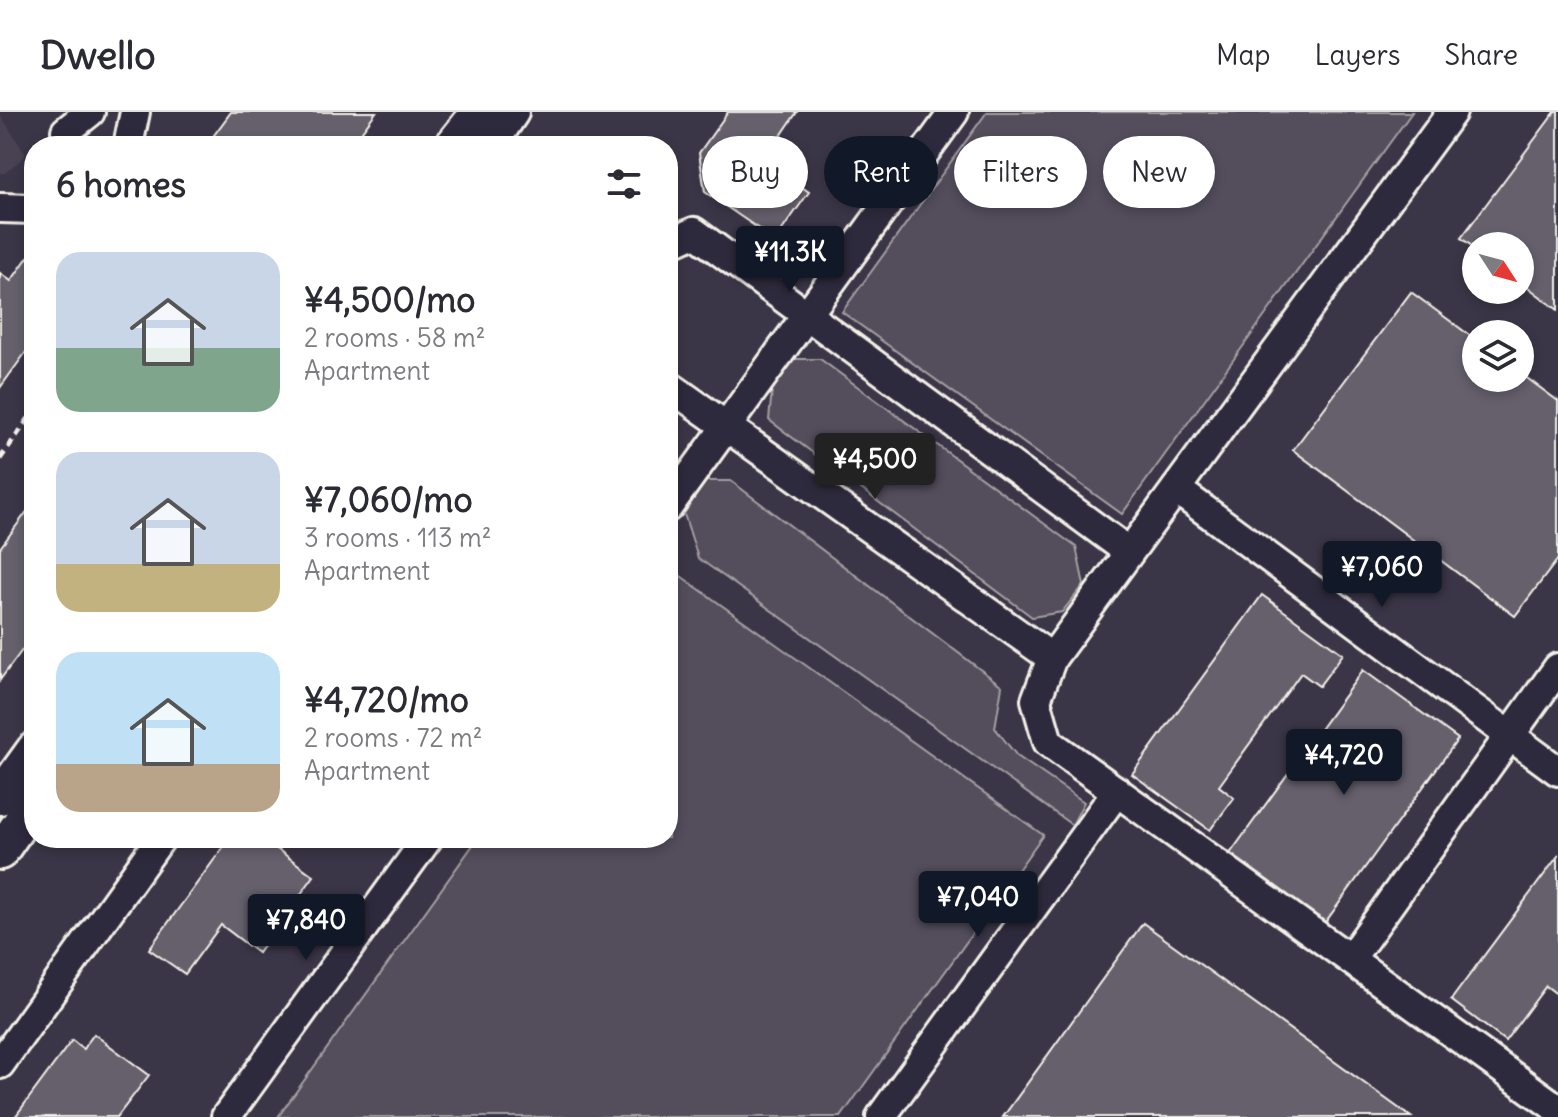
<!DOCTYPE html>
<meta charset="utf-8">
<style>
:root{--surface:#fff;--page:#f2f2f3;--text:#2b2b33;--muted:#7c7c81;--line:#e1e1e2;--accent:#111827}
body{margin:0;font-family:Delius,sans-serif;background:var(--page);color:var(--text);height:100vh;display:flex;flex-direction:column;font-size:30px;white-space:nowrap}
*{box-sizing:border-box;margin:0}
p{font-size:26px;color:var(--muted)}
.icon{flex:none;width:44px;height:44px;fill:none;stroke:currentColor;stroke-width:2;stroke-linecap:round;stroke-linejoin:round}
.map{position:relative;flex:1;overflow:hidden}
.details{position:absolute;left:24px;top:24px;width:654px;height:712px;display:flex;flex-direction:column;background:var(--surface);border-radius:32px;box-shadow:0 4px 12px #0003}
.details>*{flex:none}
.top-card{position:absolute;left:702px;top:24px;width:736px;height:72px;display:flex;gap:16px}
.needle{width:52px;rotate:126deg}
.controls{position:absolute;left:1462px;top:120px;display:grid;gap:16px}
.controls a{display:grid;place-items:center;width:72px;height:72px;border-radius:50%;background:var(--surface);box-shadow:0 4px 12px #0003;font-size:40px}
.price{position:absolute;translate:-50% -68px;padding:0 18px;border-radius:8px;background:var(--accent);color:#fff;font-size:26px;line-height:52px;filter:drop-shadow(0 2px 4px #0008)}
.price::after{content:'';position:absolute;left:50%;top:48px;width:24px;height:18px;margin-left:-12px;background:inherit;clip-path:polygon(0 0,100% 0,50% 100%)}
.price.current{background:#222;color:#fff}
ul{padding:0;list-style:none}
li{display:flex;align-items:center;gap:24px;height:200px;padding:0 32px}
li span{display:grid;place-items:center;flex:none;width:224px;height:160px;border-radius:24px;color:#555}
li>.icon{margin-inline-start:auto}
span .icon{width:96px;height:96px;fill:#fffc;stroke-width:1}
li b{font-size:34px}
h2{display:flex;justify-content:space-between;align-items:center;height:96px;padding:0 32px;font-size:34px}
.chip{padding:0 28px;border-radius:36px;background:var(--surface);box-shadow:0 4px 12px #0003;font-size:28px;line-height:72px}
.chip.current{background:var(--accent);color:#fff}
header{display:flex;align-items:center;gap:48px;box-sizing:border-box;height:112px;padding:0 40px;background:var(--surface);border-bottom:2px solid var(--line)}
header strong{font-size:38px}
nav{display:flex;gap:44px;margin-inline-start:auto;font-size:28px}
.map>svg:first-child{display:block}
.built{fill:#484352}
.green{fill:#534e5c;stroke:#a4a0a2;stroke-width:2}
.building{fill:#65616c;stroke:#f4f1e8;stroke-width:2}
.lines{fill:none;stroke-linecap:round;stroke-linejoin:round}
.minor-casing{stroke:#f4f1e8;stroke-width:34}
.tertiary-casing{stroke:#f4f1e8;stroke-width:40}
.path{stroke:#f4f1e8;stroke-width:5;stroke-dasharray:8 6;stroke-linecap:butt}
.minor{stroke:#2f2a3d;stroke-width:28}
.tertiary{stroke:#2f2a3d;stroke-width:34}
</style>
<header>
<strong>Dwello</strong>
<nav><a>Map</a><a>Layers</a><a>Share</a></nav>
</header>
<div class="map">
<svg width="1558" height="1005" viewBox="0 0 1558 1005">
<rect width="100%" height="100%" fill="#3b3647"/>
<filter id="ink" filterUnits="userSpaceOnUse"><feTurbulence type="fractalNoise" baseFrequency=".0125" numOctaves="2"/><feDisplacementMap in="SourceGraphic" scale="16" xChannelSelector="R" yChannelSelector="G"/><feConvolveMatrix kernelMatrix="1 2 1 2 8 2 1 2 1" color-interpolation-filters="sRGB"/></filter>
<g filter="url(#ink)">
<!-- built -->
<polygon class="built" points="0,2 26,43 5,61 0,61"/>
<!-- green -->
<g class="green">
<polygon points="987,0 1412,0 1122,402 842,200"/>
<polygon points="793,247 820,247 1076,435 1084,473 1062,500 1032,505 769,308 772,278"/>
<polygon points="705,369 731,369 1002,574 995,616 1017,644 1084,690 1072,713 698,446 684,402"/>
<polygon points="671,457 1043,723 841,1005 278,1005 478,726 668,726 668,461"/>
</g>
<!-- building -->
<g class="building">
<polygon points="231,0 376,0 351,34 206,34"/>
<polygon points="728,0 797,0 764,49 809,80 775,128 705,80 699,41"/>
<polygon points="1555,0 1558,0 1558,198 1520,169 1520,134 1476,134 1476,137 1461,126"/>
<polygon points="28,145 34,150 34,229 0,276 0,161 11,169"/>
<polygon points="1411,180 1476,228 1476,266 1520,266 1520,261 1558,289 1558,447 1515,504 1293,338"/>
<polygon points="34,390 34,522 0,568 0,436"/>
<polygon points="1262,483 1343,542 1319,574 1301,561 1219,674 1234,686 1210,718 1132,662"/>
<polygon points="1363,558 1458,627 1324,812 1229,743"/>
<polygon points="230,726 285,726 277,737 314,764 258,841 221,813 185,862 149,837"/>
<polygon points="1558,744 1558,883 1546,874 1505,929 1451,888"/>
<polygon points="1143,811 1411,1005 1003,1005"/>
<polygon points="94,922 149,963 117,1005 15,1005 72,928 83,937"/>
</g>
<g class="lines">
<!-- minor casing -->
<g class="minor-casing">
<g id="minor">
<polyline points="1452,0 1052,546 1036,588 1048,630 1558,997"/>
<polyline points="66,19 90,0"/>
<polyline points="128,34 135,0"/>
<polyline points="0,96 34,97"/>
<polyline points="668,132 694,120 1129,440"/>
<polyline points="668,273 1052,546"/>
<polyline points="1176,377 1558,659"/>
<polyline points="668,395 954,0"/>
<polyline points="1350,847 1558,556"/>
<polyline points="0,952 161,726"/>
<polyline points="226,1005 428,726"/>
<polyline points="881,1005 1117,679"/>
</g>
</g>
<!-- tertiary casing -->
<g class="tertiary-casing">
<g id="tertiary">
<polyline points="452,34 479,0"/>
<polyline points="488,34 511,0"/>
<polyline points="0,685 34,638"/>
<polyline points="0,740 34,691"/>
</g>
</g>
<!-- path -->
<polyline class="path" points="0,347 34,299"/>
<!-- minor -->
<use href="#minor" class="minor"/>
<!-- tertiary -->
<use href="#tertiary" class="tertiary"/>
</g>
</g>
</svg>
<div class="controls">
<a><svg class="needle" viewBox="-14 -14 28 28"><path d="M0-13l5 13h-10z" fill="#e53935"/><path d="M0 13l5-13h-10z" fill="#7c7c81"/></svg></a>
<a><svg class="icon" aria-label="layers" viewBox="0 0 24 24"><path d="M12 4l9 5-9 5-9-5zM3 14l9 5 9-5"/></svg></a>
</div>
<b class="price" style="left:790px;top:182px">¥11.3K</b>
<b class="price current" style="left:875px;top:389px">¥4,500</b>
<b class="price" style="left:1382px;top:497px">¥7,060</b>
<b class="price" style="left:1344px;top:685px">¥4,720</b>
<b class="price" style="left:978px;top:827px">¥7,040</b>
<b class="price" style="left:306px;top:850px">¥7,840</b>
<div class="top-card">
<a class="chip">Buy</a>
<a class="chip current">Rent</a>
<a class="chip">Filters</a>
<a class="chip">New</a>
</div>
<section class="details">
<h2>6 homes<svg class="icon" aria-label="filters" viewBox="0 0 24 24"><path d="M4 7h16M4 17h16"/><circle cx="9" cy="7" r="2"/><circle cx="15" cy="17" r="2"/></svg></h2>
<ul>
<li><span style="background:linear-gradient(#c9d6e8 60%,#7fa58c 0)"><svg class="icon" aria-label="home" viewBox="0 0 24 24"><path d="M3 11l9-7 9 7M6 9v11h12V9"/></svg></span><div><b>¥4,500/mo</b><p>2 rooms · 58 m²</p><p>Apartment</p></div></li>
<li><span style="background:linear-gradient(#c9d6e8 70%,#c2b280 0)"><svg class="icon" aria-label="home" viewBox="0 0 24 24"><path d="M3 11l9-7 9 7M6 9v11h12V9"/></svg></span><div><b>¥7,060/mo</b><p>3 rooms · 113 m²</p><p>Apartment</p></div></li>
<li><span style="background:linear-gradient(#bfe0f5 70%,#b9a48a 0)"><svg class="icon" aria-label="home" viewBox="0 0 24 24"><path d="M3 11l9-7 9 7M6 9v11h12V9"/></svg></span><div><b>¥4,720/mo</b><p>2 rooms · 72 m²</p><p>Apartment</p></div></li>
</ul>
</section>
</div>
